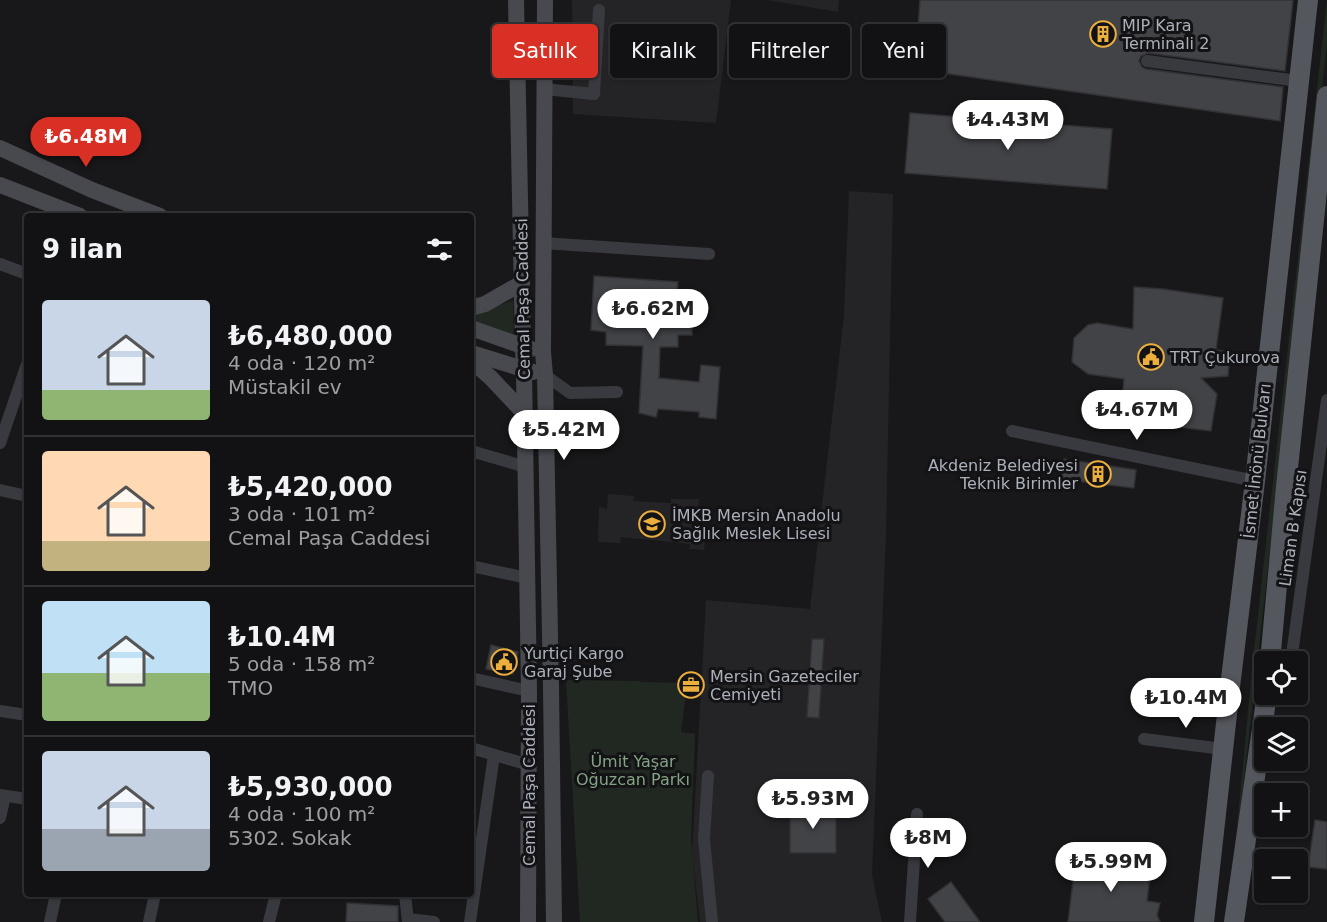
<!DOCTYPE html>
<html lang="tr">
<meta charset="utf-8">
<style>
:root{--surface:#121214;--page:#1b1b1d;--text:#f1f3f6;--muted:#9c9ea0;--line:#313234;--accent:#d93025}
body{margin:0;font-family:"DejaVu Sans",sans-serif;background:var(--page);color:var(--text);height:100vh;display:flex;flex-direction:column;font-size:22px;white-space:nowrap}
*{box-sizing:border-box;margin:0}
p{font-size:20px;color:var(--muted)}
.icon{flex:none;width:33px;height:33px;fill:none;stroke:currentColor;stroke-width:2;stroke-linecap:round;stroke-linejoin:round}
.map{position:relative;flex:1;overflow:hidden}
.sheet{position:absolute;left:24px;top:213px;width:450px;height:684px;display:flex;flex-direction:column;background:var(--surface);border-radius:6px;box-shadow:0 2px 4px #0004,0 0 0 2px var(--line)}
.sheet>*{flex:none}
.guide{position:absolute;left:492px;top:24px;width:570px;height:54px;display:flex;gap:12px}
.buttons{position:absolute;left:1254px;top:651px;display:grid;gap:12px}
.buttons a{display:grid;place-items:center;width:54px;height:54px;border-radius:6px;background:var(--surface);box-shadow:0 2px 4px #0004,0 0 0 2px var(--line);font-size:30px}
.price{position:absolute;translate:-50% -51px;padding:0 14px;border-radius:21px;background:#fff;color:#222;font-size:20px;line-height:39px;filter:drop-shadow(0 2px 3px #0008)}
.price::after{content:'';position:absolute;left:50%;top:36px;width:18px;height:14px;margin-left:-9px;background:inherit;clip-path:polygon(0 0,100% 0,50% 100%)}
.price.selected{background:var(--accent);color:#fff}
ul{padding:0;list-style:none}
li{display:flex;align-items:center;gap:18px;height:150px;padding:0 18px}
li+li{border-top:2px solid var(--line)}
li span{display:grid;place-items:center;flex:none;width:168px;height:120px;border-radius:6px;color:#555}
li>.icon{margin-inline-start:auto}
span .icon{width:72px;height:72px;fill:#fffc;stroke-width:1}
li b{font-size:26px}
h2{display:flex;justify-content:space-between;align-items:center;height:72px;padding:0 18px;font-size:26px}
.chip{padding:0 21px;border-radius:6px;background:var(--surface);box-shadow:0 2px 4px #0004,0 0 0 2px var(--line);font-size:21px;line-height:54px}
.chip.selected{background:var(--accent);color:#fff}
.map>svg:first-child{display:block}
.built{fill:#242427}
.green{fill:#202821}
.building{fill:#424347;stroke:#323236;stroke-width:1.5}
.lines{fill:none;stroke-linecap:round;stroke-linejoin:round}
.street{stroke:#393a3f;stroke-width:12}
.secondary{stroke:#47494f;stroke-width:16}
.primary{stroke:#55575e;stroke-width:20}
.labels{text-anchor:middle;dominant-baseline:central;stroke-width:6;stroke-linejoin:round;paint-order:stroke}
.poi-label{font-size:16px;fill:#abb0ba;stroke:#131315;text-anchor:start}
.street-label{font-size:16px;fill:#abb0ba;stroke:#131315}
.park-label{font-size:16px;fill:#83a484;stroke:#131315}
</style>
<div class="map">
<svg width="1327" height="922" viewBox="0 0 1327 922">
<rect width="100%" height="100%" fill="#18181a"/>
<!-- built -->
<g class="built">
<polygon points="572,0 731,0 716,123 573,114"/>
<polygon points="767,0 839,0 838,12"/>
<polygon points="849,191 893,194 886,533 872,875 882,922 700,922 692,853 706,600 810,609 844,315"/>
<polygon points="608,494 634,496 633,501 671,503 671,499 699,499 698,510 708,510 704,550 689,549 690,544 621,537 620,543 598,542 599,507 607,509"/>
</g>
<!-- green -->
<g class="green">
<polygon points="1327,0 1327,45 1228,922 1253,659"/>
<polygon points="513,301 514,337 471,322 471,312"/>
<polygon points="566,680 641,681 641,682 687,683 681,732 695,734 691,838 698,922 580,922"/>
</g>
<!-- building -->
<g class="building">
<polygon points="920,0 1293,0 1285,71 1148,53 1141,56 1139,61 1142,67 1146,69 1283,87 1280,121 915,69"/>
<polygon points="910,113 1112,129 1107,189 905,173"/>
<polygon points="594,276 678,282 676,301 692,302 692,335 678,335 678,347 660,347 659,378 699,382 701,365 720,367 716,419 699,417 699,412 658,409 656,417 639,413 643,346 606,345 606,332 591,330"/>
<polygon points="1134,287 1163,289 1223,298 1216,350 1230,352 1228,376 1201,378 1217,394 1211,431 1120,420 1124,379 1088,374 1072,362 1074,338 1088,325 1097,323 1133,329"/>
<polygon points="1064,459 1136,470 1134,488 1060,479"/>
<polygon points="812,639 824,639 819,718 807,717"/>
<polygon points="491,645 518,652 513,674 486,669"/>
<rect x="790" y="806" width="46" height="47"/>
<polygon points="1315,820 1327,822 1327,869 1308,867"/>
<polygon points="1076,857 1151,866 1147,901 1160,903 1157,915 1160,922 1068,922"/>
<polygon points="951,882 980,922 945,922 928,899"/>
<polygon points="347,903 398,906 398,922 346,922"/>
</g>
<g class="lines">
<!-- street -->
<g class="street">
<polyline points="1147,61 1299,81"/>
<polyline points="544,89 594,94 599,10"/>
<polyline points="543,243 709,254"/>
<polyline points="0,264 27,274"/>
<polyline points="545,375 570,393 617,392"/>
<polyline points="1012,431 1255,481"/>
<polyline points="0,443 27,364"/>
<polyline points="471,451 526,467"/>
<polyline points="0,490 27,496"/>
<polyline points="471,566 527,578"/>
<polyline points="1291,662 1327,400"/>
<polyline points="471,678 529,691"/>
<polyline points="0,711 27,715"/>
<polyline points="1144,739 1223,749"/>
<polyline points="471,748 529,765"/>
<polyline points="708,776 704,839 712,922"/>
<polyline points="0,795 27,799"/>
<polyline points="0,818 5,796"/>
<polyline points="405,894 408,922"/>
<polyline points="408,919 434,922"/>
<polyline points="50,922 56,894"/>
<polyline points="149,922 155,894"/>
<polyline points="269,922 276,894"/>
<polyline points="470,922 494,755"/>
<polyline points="910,922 917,814"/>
</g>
<!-- secondary -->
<g class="secondary">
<polyline points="516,0 523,347 524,371 529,691 528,922"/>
<polyline points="545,0 543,352 545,375 551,688 554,922"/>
<polyline points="0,148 92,190 160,216"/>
<polyline points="0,185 80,216"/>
<polyline points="471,308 485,304 522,283"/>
<polyline points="471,328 531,349"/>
<polyline points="471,353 533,372"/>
<polyline points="471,360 491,378 525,414"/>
</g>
<!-- primary -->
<g class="primary">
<polyline points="1270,662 1286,487 1327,96"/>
<polyline points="1204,922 1230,687 1255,481 1308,0"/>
<polyline points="1234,922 1267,694"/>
</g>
</g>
<!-- icons -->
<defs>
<g id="building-ring" transform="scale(1.35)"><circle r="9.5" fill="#131315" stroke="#ecaf3e" stroke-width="1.5"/><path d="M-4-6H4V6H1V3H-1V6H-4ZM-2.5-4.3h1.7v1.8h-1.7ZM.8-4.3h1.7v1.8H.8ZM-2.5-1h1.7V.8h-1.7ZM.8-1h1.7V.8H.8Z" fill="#ecaf3e"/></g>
<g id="civic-ring" transform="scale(1.35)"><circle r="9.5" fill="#131315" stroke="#ecaf3e" stroke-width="1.5"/><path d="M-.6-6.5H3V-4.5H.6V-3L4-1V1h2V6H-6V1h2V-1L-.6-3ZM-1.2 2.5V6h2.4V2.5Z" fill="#ecaf3e"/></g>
<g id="school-ring" transform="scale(1.35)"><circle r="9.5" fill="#131315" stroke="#ecaf3e" stroke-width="1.5"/><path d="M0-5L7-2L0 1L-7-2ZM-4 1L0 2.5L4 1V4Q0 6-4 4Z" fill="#ecaf3e"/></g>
<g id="office-ring" transform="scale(1.35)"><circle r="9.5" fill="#131315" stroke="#ecaf3e" stroke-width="1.5"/><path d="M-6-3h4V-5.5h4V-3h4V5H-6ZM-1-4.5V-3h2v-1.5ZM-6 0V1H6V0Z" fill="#ecaf3e"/></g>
</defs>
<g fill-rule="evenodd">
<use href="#building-ring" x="1103" y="34"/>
<use href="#civic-ring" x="1151" y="357"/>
<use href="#building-ring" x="1098" y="474"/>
<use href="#school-ring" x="652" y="524"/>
<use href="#civic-ring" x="504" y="662"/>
<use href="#office-ring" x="691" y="685"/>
</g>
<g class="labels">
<!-- poi labels -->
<g class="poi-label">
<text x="1122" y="25">MIP Kara<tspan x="1122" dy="18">Terminali 2</tspan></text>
<text x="1170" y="357">TRT Çukurova</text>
<text x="1078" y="465" text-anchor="end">Akdeniz Belediyesi<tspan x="1078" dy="18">Teknik Birimler</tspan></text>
<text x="672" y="515">İMKB Mersin Anadolu<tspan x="672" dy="18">Sağlık Meslek Lisesi</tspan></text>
<text x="524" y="653">Yurtiçi Kargo<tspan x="524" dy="18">Garaj Şube</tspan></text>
<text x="710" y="676">Mersin Gazeteciler<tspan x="710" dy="18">Cemiyeti</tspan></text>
</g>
<!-- street labels -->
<g class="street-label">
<text transform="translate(523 299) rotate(-91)">Cemal Paşa Caddesi</text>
<text transform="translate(1257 461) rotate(-84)">İsmet İnönü Bulvarı</text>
<text transform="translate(1293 528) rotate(-82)">Liman B Kapısı</text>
<text transform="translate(529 785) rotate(-90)">Cemal Paşa Caddesi</text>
</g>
<!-- park labels -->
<g class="park-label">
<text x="633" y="761">Ümit Yaşar<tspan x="633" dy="18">Oğuzcan Parkı</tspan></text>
</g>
</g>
</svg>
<div class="buttons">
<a><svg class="icon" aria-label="locate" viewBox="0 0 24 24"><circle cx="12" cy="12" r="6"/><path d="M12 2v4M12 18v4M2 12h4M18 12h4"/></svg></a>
<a><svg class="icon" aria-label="layers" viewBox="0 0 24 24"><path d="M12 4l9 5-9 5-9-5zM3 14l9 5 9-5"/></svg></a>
<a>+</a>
<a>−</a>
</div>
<b class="price" style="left:1008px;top:151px">₺4.43M</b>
<b class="price selected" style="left:86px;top:168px">₺6.48M</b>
<b class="price" style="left:653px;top:340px">₺6.62M</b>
<b class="price" style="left:1137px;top:441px">₺4.67M</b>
<b class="price" style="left:564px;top:461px">₺5.42M</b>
<b class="price" style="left:1186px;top:729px">₺10.4M</b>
<b class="price" style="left:813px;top:830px">₺5.93M</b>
<b class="price" style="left:928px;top:869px">₺8M</b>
<b class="price" style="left:1111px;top:893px">₺5.99M</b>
<div class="guide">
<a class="chip selected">Satılık</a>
<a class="chip">Kiralık</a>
<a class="chip">Filtreler</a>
<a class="chip">Yeni</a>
</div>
<section class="sheet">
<h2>9 ilan<svg class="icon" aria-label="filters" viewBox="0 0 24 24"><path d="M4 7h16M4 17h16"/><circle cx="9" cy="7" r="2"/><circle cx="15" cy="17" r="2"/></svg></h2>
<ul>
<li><span style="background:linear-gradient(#c9d6e8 75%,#8fb573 0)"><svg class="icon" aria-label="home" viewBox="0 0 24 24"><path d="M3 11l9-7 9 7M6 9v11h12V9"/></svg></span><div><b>₺6,480,000</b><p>4 oda · 120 m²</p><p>Müstakil ev</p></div></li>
<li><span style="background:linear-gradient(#ffd9b3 75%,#c2b280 0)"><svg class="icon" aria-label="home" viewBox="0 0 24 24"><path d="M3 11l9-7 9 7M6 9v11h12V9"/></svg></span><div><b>₺5,420,000</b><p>3 oda · 101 m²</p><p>Cemal Paşa Caddesi</p></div></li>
<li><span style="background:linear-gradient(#bfe0f5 60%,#8fb573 0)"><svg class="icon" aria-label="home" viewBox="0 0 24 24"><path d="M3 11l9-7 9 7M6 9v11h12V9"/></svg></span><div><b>₺10.4M</b><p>5 oda · 158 m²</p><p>TMO</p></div></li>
<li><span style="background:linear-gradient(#c9d6e8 65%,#9aa5b1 0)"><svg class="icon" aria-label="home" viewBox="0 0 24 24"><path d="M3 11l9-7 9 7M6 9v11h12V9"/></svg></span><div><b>₺5,930,000</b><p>4 oda · 100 m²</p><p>5302. Sokak</p></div></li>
</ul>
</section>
</div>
